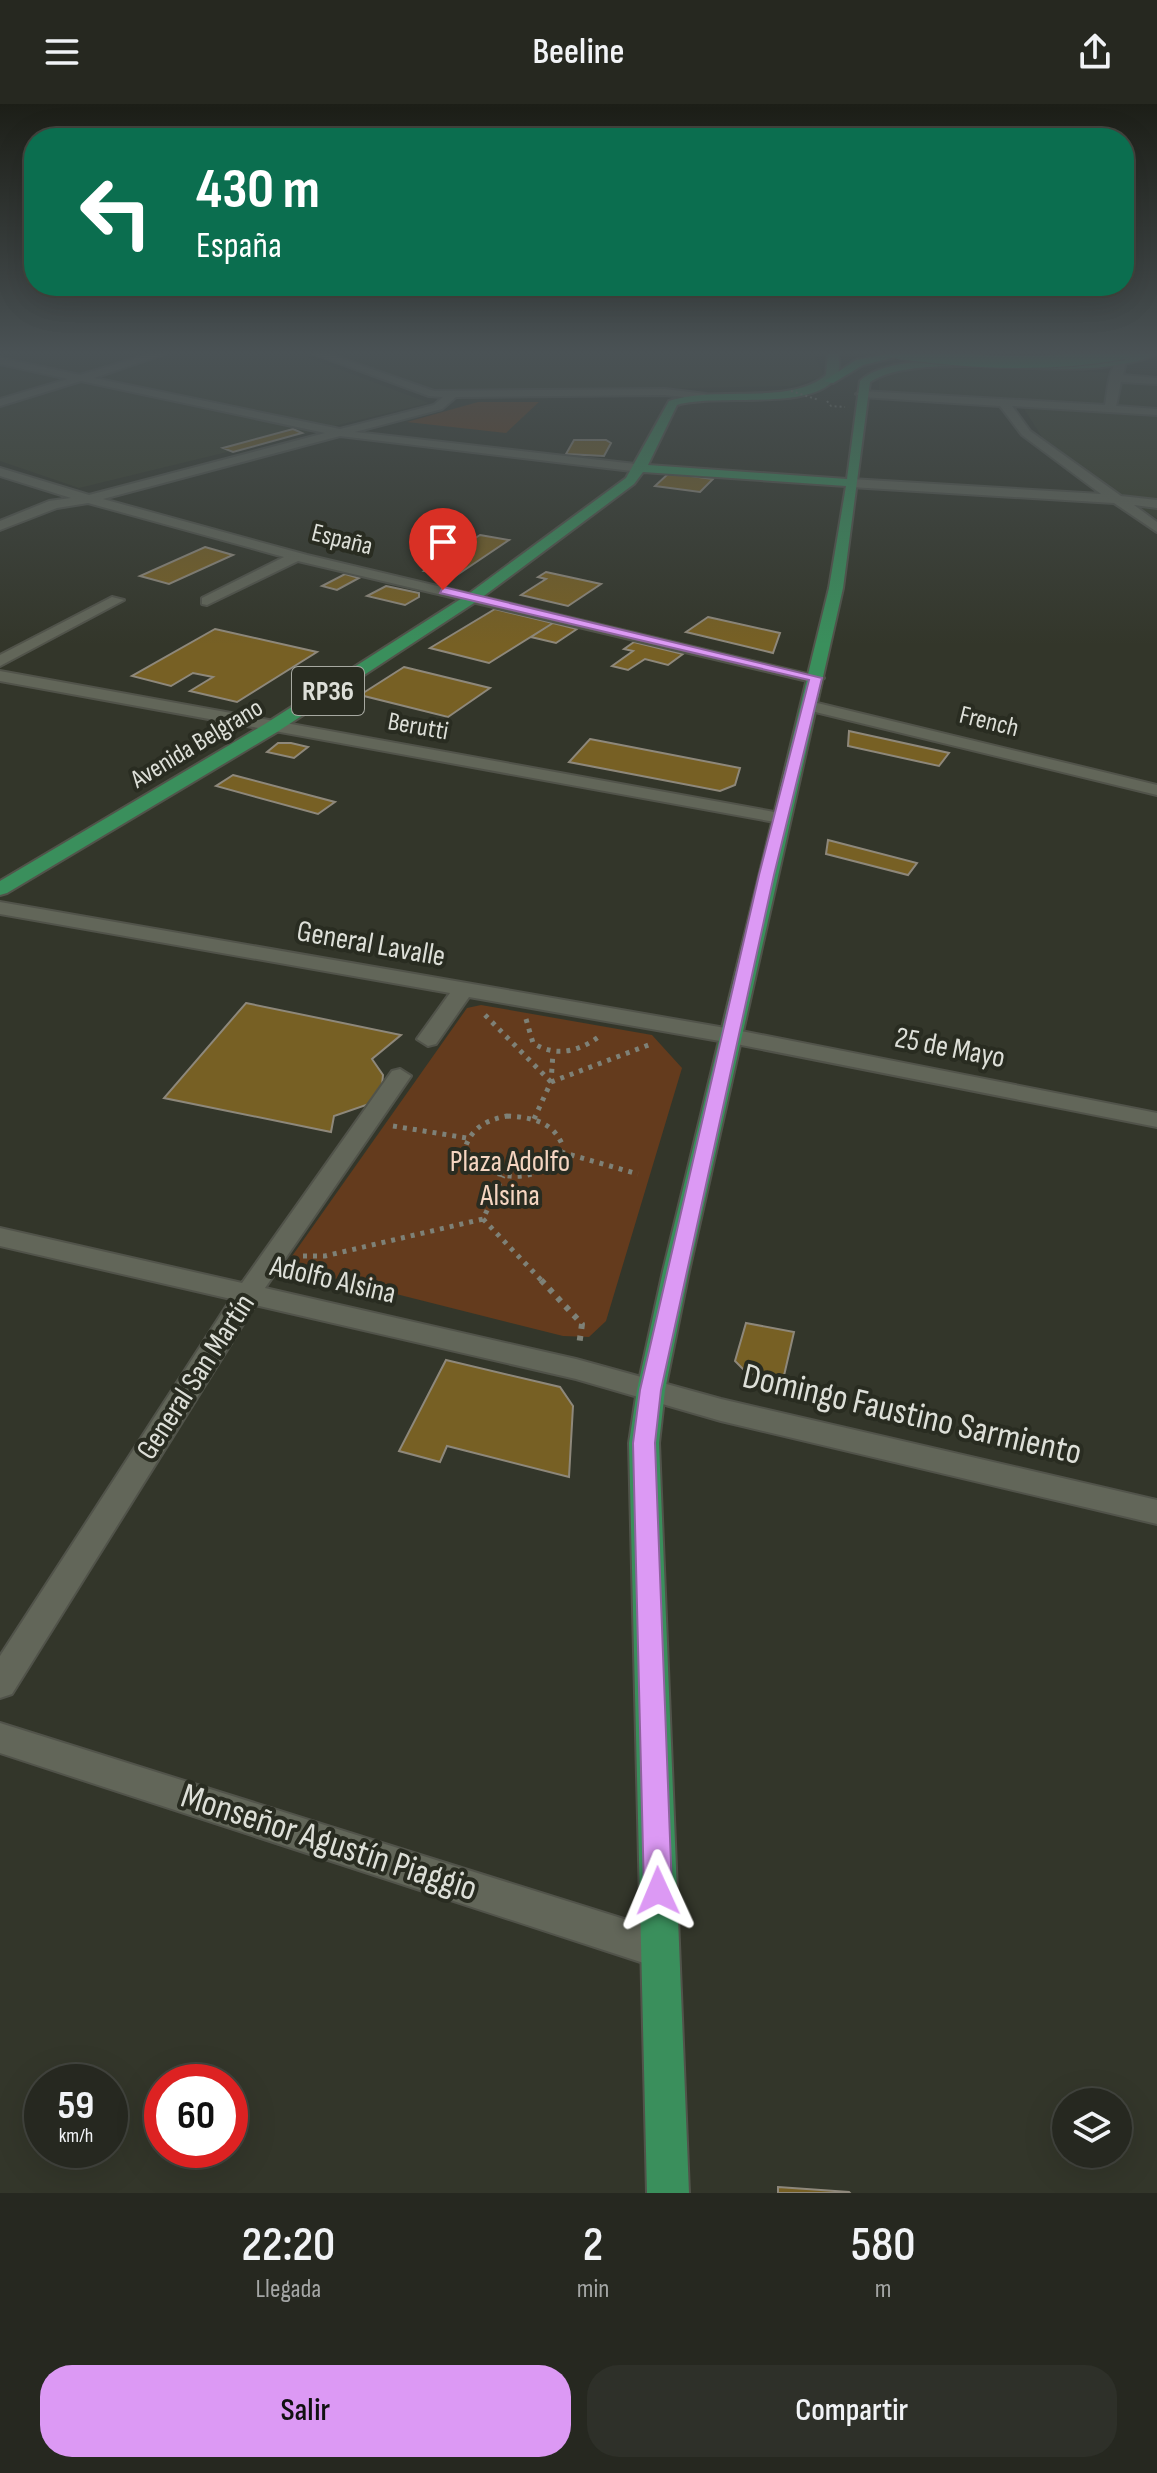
<!DOCTYPE html>
<html lang="es">
<head>
<meta charset="utf-8">
<style>
  body { margin:0; font-family:"Sofia Sans Condensed",sans-serif; background:#2e3029; color:#f1f3f6; height:100vh; display:flex; flex-direction:column; font-size:30px; white-space:nowrap }
  * { box-sizing:border-box; margin:0 }
  p { font-size:26px; color:#a4a6a5 }
  .icon { flex:none; width:44px; height:44px; fill:none; stroke:currentColor; stroke-width:2; stroke-linecap:round; stroke-linejoin:round }
  .map { position:relative; height:2089px; overflow:hidden }
  .side { display:flex; flex-direction:column; background:#262820; flex:1 }
  .side>* { flex:none }
  .banner { position:absolute; left:24px; top:24px; width:1110px; height:168px; border-radius:32px; box-shadow:0 8px 32px #0002,0 0 0 2px #42443e; background:#0b6e4f; color:#fff; overflow:hidden }
  .controls { position:absolute; left:1052px; top:1984px; display:grid; gap:16px }
  .controls a { display:grid; place-items:center; width:80px; height:80px; border-radius:50%; background:#262820; box-shadow:0 8px 32px #0002,0 0 0 2px #42443e; font-size:40px }
  .speed { position:absolute; left:24px; top:1960px; display:flex; gap:16px; font-size:40px; font-weight:700; text-align:center }
  .speed>* { display:grid; place-content:center; width:104px; height:104px; border-radius:50%; background:#262820; box-shadow:0 8px 32px #0002,0 0 0 2px #42443e; line-height:1 }
  .speed small { font-size:20px; font-weight:400 }
  .speed .limit { border:12px solid #d22; background:#fff; color:#111 }
  .pin { position:absolute; display:grid; place-items:center; width:68px; height:68px; color:#fff; margin:-82px -34px; border-radius:50% 50% 50% 0; rotate:-45deg; box-shadow:0 0 8px #0007 }
  .pin .icon { rotate:45deg }
  .me { position:absolute; width:88px; margin:-44px; rotate:359deg; stroke-linejoin:round; filter:drop-shadow(0 0 6px #0008) }
  .turn { display:flex; align-items:center; gap:28px; height:168px; padding:0 40px; font-size:36px }
  .turn .icon { width:104px; height:104px; stroke-width:2.5 }
  .turn b { display:block; font-size:56px; line-height:68px }
  .eta { display:flex; justify-content:space-evenly; align-items:center; height:136px; text-align:center }
  .eta b { font-size:48px; font-weight:600; line-height:56px }
  .button { display:flex; gap:16px; margin-top:auto; padding:16px 40px }
  .button a { flex:1; height:92px; border-radius:32px; background:#dc99f4; color:#111; font-size:32px; font-weight:600; line-height:92px; text-align:center }
  .button a+a { background:#2e3029; color:#f1f3f6 }
  header { display:flex; justify-content:space-between; align-items:center; height:104px; padding:0 40px; background:#262820; font-size:36px; font-weight:600 }
  .map>svg:first-child { display:block }
  .built { fill:#3a3f2d }
  .green { fill:#643b1d }
  .building { fill:#776024; stroke:#8e887b; stroke-width:2 }
  .lines { fill:none; stroke-linecap:round; stroke-linejoin:round }
  .minor-casing { stroke:#51534a; stroke-width:4 }
  .major-casing { stroke:#51534a; stroke-width:4 }
  .highway-casing { stroke:#51534a; stroke-width:4 }
  .path-far2 { stroke:#7e8177; stroke-width:2; stroke-dasharray:2 3; stroke-linecap:butt }
  .path-far1 { stroke:#7e8177; stroke-width:5; stroke-dasharray:4 6; stroke-linecap:butt }
  .path { stroke:#7e8177; stroke-width:6; stroke-dasharray:5 7; stroke-linecap:butt }
  .minor { fill:#626659; fill-rule:evenodd }
  .major { fill:#3a8f5c; fill-rule:evenodd }
  .highway { fill:#20aa5e; fill-rule:evenodd }
  .highway-bridge-casing { stroke:#51534a; stroke-width:14; stroke-linecap:butt }
  .path-bridge { stroke:#7e8177; stroke-width:2; stroke-dasharray:2 3; stroke-linecap:butt }
  .highway-bridge { stroke:#20aa5e; stroke-width:12 }
  .route { fill:#dc99f4; stroke:#8f639f; stroke-width:2 }
  .labels { text-anchor:middle; dominant-baseline:central; stroke-width:8; stroke-linejoin:round; paint-order:stroke }
  .far-street-label { font-size:26px; fill:#dddfd8; stroke:#292c21 }
  .shield { fill:#292c21; stroke:#a7a9a1; stroke-width:2 }
  .shield-label { font-size:28px; font-weight:bold; fill:#dddfd8 }
  .street-label { font-size:30px; fill:#dddfd8; stroke:#292c21 }
  .park-label { font-size:30px; fill:#f5d5c1; stroke:#292c21 }
  .near-street-label { font-size:36px; fill:#dddfd8; stroke:#292c21 }
</style>
</head>
<body>
<header><svg class="icon" aria-label="menu" viewBox="0 0 24 24"><path d="M4 6h16M4 12h16M4 18h16"/></svg>Beeline<svg class="icon" aria-label="share" viewBox="0 0 24 24"><path d="M12 15V3M7 8l5-5 5 5M5 13v7h14v-7"/></svg></header>
<div class="map">
<svg width="1157" height="2089" viewBox="0 0 1157 2089">
  <rect width="100%" height="100%" fill="#33362a"/>
  <path class="built" d="M0 249H296L429 299 79 384 0 357Z
    M325 249H812L825 272 791 282 440 289Z
    M878 262 1095 268 1157 274V415L1042 333 1019 297 879 287Z"/>
  <path class="green" d="M478 298H539L506 329 407 318Z
    M481 901 652 931 682 964 606 1217 589 1233 563 1232 285 1162 467 904Z"/>
  <path class="building" d="M293 325 302 329 233 348 223 344Z
    M574 336H606L611 339 604 352 566 350Z
    M669 369 713 375 700 388 655 382Z
    M480 431 509 436 454 473 424 467Z
    M205 443 233 451 169 480 140 472Z
    M546 468 601 480 568 502 521 491 546 475 538 473Z
    M345 470 359 474 337 486 322 482Z
    M386 482 419 489V493L405 501 367 492Z
    M495 505 553 519 489 559 430 544Z
    M708 513 780 529 773 549 686 528Z
    M553 519 577 525 556 539 531 533Z
    M215 525 317 548 237 598 190 587 213 573 193 569 171 582 132 572Z
    M634 538 683 550 668 561 645 555 628 566 612 562 633 547 624 545Z
    M404 563 490 584 448 613 360 591Z
    M849 627 949 649 939 662 848 642Z
    M590 635 740 664 735 681 720 687 569 658Z
    M278 639H291L308 643 294 654 267 648Z
    M233 671 335 698 318 710 216 682Z
    M828 736 917 759 908 771 826 750Z
    M246 899 401 931 372 955 383 971 382 981 372 999 334 1012 331 1028 164 994Z
    M746 1219 794 1228 783 1276 747 1269 735 1257Z
    M446 1256 560 1283 573 1302 569 1373 447 1342 440 1358 399 1347Z
    M778 2083 849 2088 850 2089H778Z"/>
  <g class="lines">
    <g class="minor-casing">
      <path id="minor" d="M153 249H167L94 274 340 325 434 301 443 293 429 292 312 249H326L434 287 665 285 706 290 702 295 665 291 456 293 442 305 355 328 644 361V367L640 368 340 332 103 395 307 451 824 574 816 579 298 457 207 501 202 500V494L284 453 88 399 57 404 0 426V417L49 397 71 394 0 372V364L89 391 325 329 81 277 0 302V295L68 275 0 260V254L80 271Z
        M1121 254 1126 257 1123 271 1157 274V280L1121 278 1116 302 1157 305V311L1012 302 1030 327 1121 392 1157 396V404L1134 401 1157 418V428L1114 399 851 383 845 379 851 375 1101 390 1022 331 1000 302 862 293 856 290 862 287 1105 301C1108 286 1108 262 1121 254Z
        M112 493 124 496 0 562V551Z
        M0 567 780 709 789 714 780 719 0 577Z
        M809 597 1157 681V691L803 605V599Z
        M0 798 731 925 1157 1009V1023L731 939 469 893 436 940 428 942 417 935 450 889 0 810Z
        M400 965 411 972 265 1184 576 1255 721 1295 1157 1396V1420L721 1317 576 1275 255 1201 12 1590 0 1594V1552L231 1195 0 1142V1124L242 1179 392 967Z
        M0 1619 659 1826 672 1832 678 1845 672 1858 659 1864 0 1649Z"/>
    </g>
    <g class="major-casing">
      <path id="major" d="M828 249H838C839 256 841 266 836 273 814 308 716 289 677 301L648 361 847 375 860 277C897 242 1020 263 1072 260 1100 259 1129 248 1157 249 1147 256 1129 259 1116 261 1051 274 919 246 870 278L843 484 689 1167 665 1286 659 1339 689 2089H647L629 1339 637 1286 663 1167 829 484 846 382 643 368 634 380 477 497 277 628 7 789 0 791V777L265 620 467 491 626 374 669 297C716 281 790 302 826 271Z"/>
    </g>
    <g class="highway-casing">
      <path id="highway" d="M893 249H912L863 261 833 279 824 277 856 256Z"/>
    </g>
    <path class="path-far2" d="M827 297 831 302 845 303"/>
    <path class="path-far1" d="M485 911 551 978
      M526 915 533 939C556 954 581 947 601 931
      M551 978 651 940
      M507 1012C530 1013 552 1017 562 1040 546 1084 488 1081 465 1044 472 1023 487 1016 507 1012Z
      M534 1015 551 978 553 949
      M393 1022 467 1034
      M561 1048 638 1070
      M483 1115 543 1178
      M303 1152H325L483 1115 503 1072"/>
    <path class="path" d="M541 1176 582 1220 579 1242"/>
    <use href="#minor" class="minor"/>
    <use href="#major" class="major"/>
    <use href="#highway" class="highway"/>
    <g class="highway-bridge-casing">
      <path id="highway-bridge" d="M899 249C975 259 1048 263 1124 249"/>
    </g>
    <path class="path-bridge" d="M791 287 819 296"/>
    <use href="#highway-bridge" class="highway-bridge"/>
  </g>
  <linearGradient id="sky" x2="0" y2="1"><stop stop-color="#1c1e17"/><stop offset="0.46" stop-color="#4a5255"/><stop offset="1" stop-color="#4a5255" stop-opacity="0"/></linearGradient>
  <rect width="1157" height="541" fill="url(#sky)"/>
  <path class="route" d="M443 483 822 574 774 771 661 1286 655 1339 672 1787 668 1796 658 1800 648 1796 644 1787 633 1339 640 1286 759 771 809 576 440 489Z"/>
  <g class="labels">
    <g class="far-street-label">
      <text transform="translate(342 436) rotate(14)">España</text>
      <text transform="translate(989 618) rotate(14)">French</text>
      <text transform="translate(418 623) rotate(10)">Berutti</text>
      <text transform="translate(197 640) rotate(-31)">Avenida Belgrano</text>
    </g>
    <rect class="shield" x="292" y="563" width="72" height="48" rx="6"/>
    <g class="shield-label">
      <text x="328" y="587">RP36</text>
    </g>
    <g class="street-label">
      <text transform="translate(371 840) rotate(10)">General Lavalle</text>
      <text transform="translate(950 944) rotate(11)">25 de Mayo</text>
      <text transform="translate(333 1176) rotate(13)">Adolfo Alsina</text>
      <text transform="translate(196 1273) rotate(-57)">General San Martín</text>
    </g>
    <g class="park-label">
      <text x="510" y="1058">Plaza Adolfo<tspan x="510" dy="34">Alsina</tspan></text>
    </g>
    <g class="near-street-label">
      <text transform="translate(912 1311) rotate(13)">Domingo Faustino Sarmiento</text>
      <text transform="translate(329 1739) rotate(18)">Monseñor Agustín Piaggio</text>
    </g>
  </g>
</svg>
<div class="controls">
<a><svg class="icon" aria-label="layers" viewBox="0 0 24 24"><path d="M12 4l9 5-9 5-9-5zM3 14l9 5 9-5"/></svg></a>
</div>
<div class="speed"><div>59<small>km/h</small></div><div class="limit">60</div></div>
<div class="pin" style="left:443px;top:486px;background:#d93025"><svg class="icon" aria-label="arrive" viewBox="0 0 24 24"><path d="M6 21V4h12l-3 4 3 4H6"/></svg></div>
<svg class="me" style="left:658px;top:1787px" viewBox="-20 -20 40 40"><path d="M0-17L14 15 0 8-14 15z" fill="#dc99f4" stroke="#fff" stroke-width="4"/></svg>
<div class="banner">
<div class="turn"><svg class="icon" aria-label="left" viewBox="0 0 24 24"><path d="M17 20v-9H6M10 6l-5 5 5 5"/></svg><div><b>430 m</b>España</div></div>
</div>
</div>
<section class="side">
<div class="eta">
<div><b>22:20</b><p>Llegada</p></div>
<div><b>2</b><p>min</p></div>
<div><b>580</b><p>m</p></div>
</div>
<div class="button"><a>Salir</a><a>Compartir</a></div>
</section>
</body>
</html>
